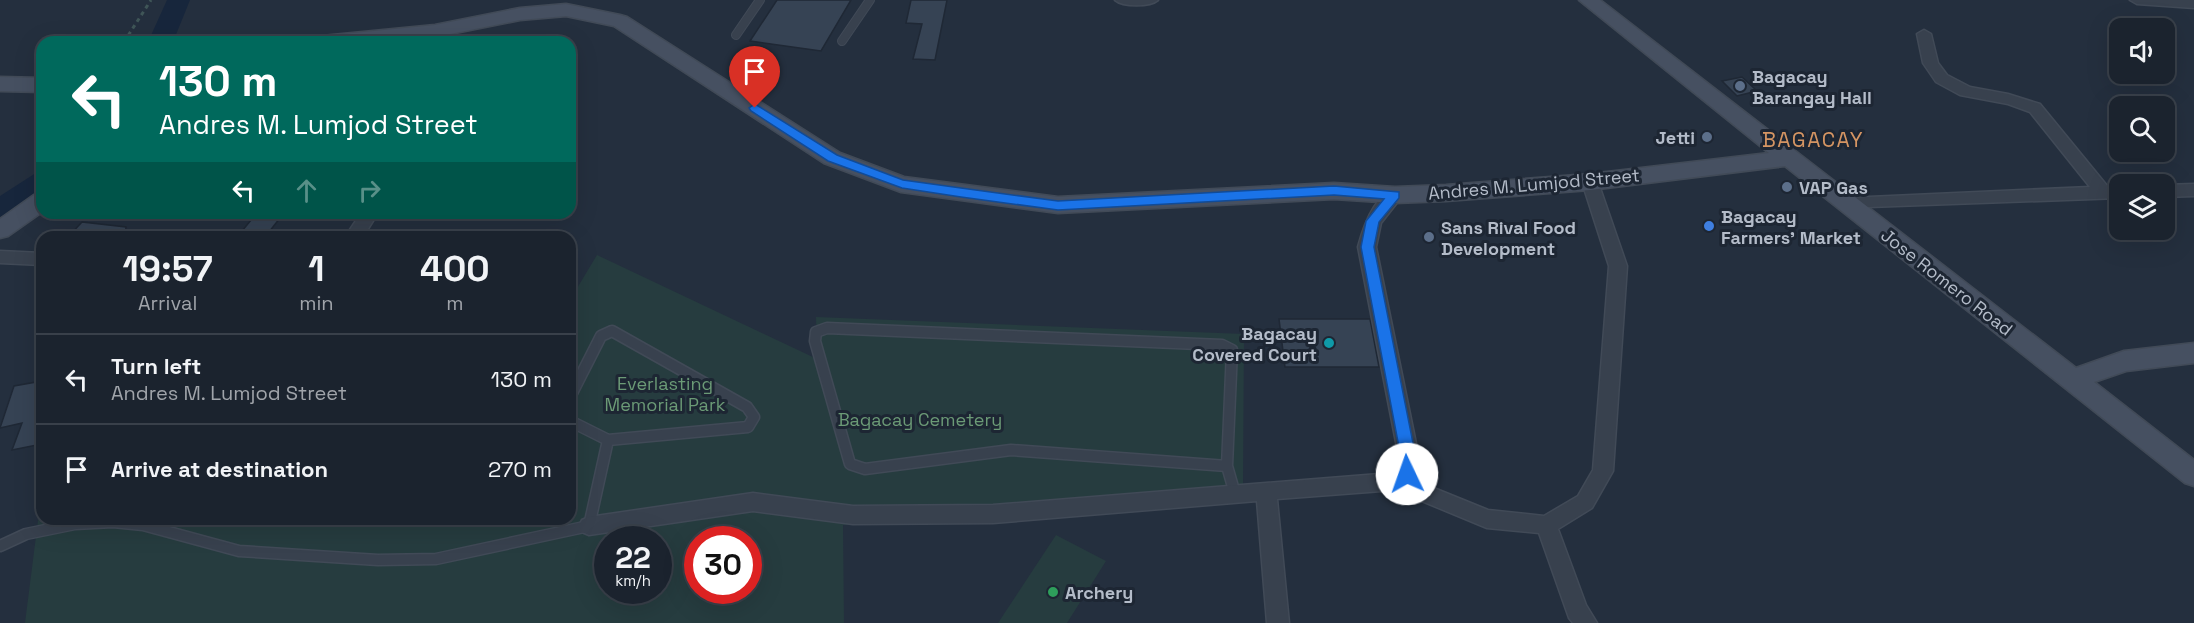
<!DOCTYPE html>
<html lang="en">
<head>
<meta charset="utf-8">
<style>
  body { margin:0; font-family:"Space Grotesk",sans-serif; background:#282f3a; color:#f1f3f6; height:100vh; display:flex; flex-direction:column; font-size:22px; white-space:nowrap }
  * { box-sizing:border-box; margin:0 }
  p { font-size:20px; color:#a0a4aa }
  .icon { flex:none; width:33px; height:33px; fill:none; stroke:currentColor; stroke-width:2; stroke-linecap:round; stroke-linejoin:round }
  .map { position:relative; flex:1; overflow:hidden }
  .panel { position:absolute; left:36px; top:231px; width:540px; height:294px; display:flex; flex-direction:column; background:#1b232e; border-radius:18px; box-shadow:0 6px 24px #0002,0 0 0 2px #39404a }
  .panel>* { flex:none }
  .top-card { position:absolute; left:36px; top:36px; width:540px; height:183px; border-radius:18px; box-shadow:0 6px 24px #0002,0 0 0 2px #39404a; background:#00695c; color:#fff; overflow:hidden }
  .fabs { position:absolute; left:2109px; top:18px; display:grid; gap:12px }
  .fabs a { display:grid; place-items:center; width:66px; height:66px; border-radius:12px; background:#1b232e; box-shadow:0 6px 24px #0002,0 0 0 2px #39404a; font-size:30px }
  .speed { position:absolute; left:594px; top:526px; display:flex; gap:12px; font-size:30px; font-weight:700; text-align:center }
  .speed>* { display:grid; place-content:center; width:78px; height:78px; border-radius:50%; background:#1b232e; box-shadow:0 6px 24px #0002,0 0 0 2px #39404a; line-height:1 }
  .speed small { font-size:15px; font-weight:400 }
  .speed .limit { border:9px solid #d22; background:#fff; color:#111 }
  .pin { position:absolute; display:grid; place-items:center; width:51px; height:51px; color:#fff; margin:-62px -26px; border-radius:50% 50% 50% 0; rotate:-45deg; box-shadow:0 0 6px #0007 }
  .pin .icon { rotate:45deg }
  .me { position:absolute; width:66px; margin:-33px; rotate:357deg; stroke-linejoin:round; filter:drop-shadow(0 0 4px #0008) }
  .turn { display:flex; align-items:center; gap:21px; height:126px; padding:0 24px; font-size:27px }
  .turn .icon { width:78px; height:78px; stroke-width:2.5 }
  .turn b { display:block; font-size:42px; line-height:51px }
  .lanes { display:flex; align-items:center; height:57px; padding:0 24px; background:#0003; justify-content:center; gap:30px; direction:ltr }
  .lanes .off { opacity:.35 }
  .eta { display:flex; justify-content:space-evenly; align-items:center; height:102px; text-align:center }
  .eta b { font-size:36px; font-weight:700; line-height:42px }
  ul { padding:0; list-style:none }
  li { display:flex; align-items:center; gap:18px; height:90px; padding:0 24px; border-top:2px solid #39404a }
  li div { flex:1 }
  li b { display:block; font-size:22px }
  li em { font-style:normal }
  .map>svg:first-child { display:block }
  .green { fill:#263c3f; fill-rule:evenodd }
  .water { fill:#17263c }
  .building { fill:#364354; stroke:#1f2835; stroke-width:1.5 }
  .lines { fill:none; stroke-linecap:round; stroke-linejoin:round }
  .lane-far1-casing { stroke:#414a57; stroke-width:10 }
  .lane-casing { stroke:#414a57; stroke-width:13 }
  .street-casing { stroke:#414a57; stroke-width:3 }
  .secondary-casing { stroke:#414a57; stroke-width:3 }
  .path { stroke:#3f5557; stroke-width:3; stroke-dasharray:4 4; stroke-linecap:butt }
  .lane-far1 { stroke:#38414e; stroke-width:8 }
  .lane { stroke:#38414e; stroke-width:10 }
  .street { fill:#38414e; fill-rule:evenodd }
  .secondary { fill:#465061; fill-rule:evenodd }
  .route { fill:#1a73e8; stroke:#114b97; stroke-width:1.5 }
  .service-dot { fill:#5c6f8a; stroke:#1d2633; stroke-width:2 }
  .shop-dot { fill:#3f7fe0; stroke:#1d2633; stroke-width:2 }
  .culture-dot { fill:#0f9aa8; stroke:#1d2633; stroke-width:2 }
  .leisure-dot { fill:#2e9e5b; stroke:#1d2633; stroke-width:2 }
  .labels { text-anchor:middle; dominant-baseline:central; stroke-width:6; stroke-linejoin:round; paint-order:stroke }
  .poi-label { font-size:18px; font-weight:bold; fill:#b4bcc9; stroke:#1d2633; text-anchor:start }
  .street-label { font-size:18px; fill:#b4bcc9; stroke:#1d2633 }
  .park-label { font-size:18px; fill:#6b9a76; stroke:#1d2633 }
  .quarter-label { font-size:21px; letter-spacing:1.5px; fill:#d59563; stroke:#1d2633 }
</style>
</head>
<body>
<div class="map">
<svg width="2194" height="623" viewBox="0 0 2194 623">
  <rect width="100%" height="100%" fill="#242f3e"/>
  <path class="green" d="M597 255 817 359 816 317 1244 334 1243 486 843 525 844 623H25L42 489V519H570V300ZM608 540H658V591H608ZM698 540H748V591H698Z
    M1056 535 1106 561 1067 623H998Z"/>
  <path class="water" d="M167 0H190L173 42H148Z
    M42 169V196L0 217V196Z"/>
  <path class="building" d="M777 0H851L821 51 750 41Z
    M911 0H947L935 60 913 59 922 24 906 23Z
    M1742 77 1757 91 1737 96 1722 81Z
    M257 213H284L265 237H237Z
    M82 222 126 227 125 237H68Z
    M1279 319H1370L1379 367H1285Z
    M42 381V444L12 450 22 423 0 428 14 386Z"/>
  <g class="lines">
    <g class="lane-far1-casing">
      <path id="lane-far1" d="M736 35 760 0
        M842 41 870 0"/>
    </g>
    <g class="lane-casing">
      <path id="lane" d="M827 328 1222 345 1232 350 1227 466 1011 450 865 469 850 464 815 341 816 332Z
        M570 397 601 336 612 331 747 407 754 417 748 427 608 440 570 421
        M1227 466 1235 494
        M0 546 26 534 75 524 113 522 143 525 239 551 378 560 436 559 589 526 608 440"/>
    </g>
    <g class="street-casing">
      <path id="street" d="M1115 0H1158C1150 7 1123 7 1115 0Z
        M2130 0H2194V8L2137 4Z
        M1924 30 1931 34 1938 63 1947 75 1970 87 2008 94 2040 104 2108 187 2120 186V198L1841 208 1839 204 1841 200 1847 198 2090 187 2030 112 2008 104 1960 95 1936 82 1923 63 1917 34Z
        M1590 176 1598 182 1627 266 1613 471 1592 508 1558 529 1586 605 1597 623H1573L1569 618 1539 533 1487 528 1395 490 1277 499 1289 623H1267L1257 501 993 523 853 524 753 511 589 535 582 532 579 526 582 520 589 517 753 493 853 506 993 505 1392 473 1398 469 1400 463 1358 247C1363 228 1373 196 1395 189L1403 195 1381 223 1376 247 1420 463 1414 480 1488 510 1544 516 1578 496 1593 470 1609 266 1582 182Z
        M2194 184V196L2164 197V185Z
        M361 213H378L363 237H345Z
        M0 251 42 253V265L0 263Z"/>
    </g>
    <g class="secondary-casing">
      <path id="secondary" d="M1579 0H1600L2076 368 2124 351 2194 343V363L2126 371 2094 382 2194 460V486L2185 483 1785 166 1590 190 1446 201 1395 203 1334 199 1058 213 901 192 824 163 614 26 566 16 520 20 435 37 384 42H312L315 38 322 36 435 25 520 8 566 4 620 15 627 17 840 153 904 177 1058 197 1334 183 1395 187 1446 185 1590 174 1769 153Z
        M0 77 42 78V92L0 91Z
        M42 193V212L8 236 0 238V219L34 195Z"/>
    </g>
    <path class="path" d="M124 42 151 0"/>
    <use href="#lane-far1" class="lane-far1"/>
    <use href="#lane" class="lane"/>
    <use href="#street" class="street"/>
    <use href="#secondary" class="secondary"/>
  </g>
  <path class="route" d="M755 104 837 155 903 180 961 188 1058 201 1334 186 1399 192V198L1379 222 1374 247 1417 463 1413 478 1407 480 1400 474 1402 463 1361 247 1366 221 1384 199 1334 195 1058 210 961 197 902 188 828 161 751 111 749 108Z"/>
  <g class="service-dot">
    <circle cx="1740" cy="86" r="6"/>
    <circle cx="1707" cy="137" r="6"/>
    <circle cx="1787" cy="187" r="6"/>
    <circle cx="1429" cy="237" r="6"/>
  </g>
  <circle class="shop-dot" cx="1709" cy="226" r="6"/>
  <circle class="culture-dot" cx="1329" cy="343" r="6"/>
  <circle class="leisure-dot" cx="1053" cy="592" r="6"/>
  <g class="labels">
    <g class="poi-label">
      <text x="1752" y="76">Bagacay<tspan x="1752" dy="21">Barangay Hall</tspan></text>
      <text x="1695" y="137" text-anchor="end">Jetti</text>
      <text x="1799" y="187">VAP Gas</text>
      <text x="1721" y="216">Bagacay<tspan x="1721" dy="21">Farmers' Market</tspan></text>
      <text x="1441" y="227">Sans Rival Food<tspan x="1441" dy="21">Development</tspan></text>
      <text x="1317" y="333" text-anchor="end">Bagacay<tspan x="1317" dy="21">Covered Court</tspan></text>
      <text x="1065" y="592">Archery</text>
    </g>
    <g class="street-label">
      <text transform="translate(1534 184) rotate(-5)">Andres M. Lumjod Street</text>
      <text transform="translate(1947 282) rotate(38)">Jose Romero Road</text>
    </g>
    <g class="park-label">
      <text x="665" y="383">Everlasting<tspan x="665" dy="21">Memorial Park</tspan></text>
      <text x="920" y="419">Bagacay Cemetery</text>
    </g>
    <g class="quarter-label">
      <text x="1813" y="139">BAGACAY</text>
    </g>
  </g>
</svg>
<div class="fabs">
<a><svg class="icon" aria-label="sound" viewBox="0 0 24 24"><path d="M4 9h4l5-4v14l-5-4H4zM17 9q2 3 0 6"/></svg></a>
<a><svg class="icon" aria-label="search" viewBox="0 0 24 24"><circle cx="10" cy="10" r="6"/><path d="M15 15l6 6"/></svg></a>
<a><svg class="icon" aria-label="layers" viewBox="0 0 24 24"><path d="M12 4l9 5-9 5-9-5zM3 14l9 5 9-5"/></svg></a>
</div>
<div class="speed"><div>22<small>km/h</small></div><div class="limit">30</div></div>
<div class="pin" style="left:755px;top:108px;background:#d93025"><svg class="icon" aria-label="arrive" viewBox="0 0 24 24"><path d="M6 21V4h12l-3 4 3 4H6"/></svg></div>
<svg class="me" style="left:1407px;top:474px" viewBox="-20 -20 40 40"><circle r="19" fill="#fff"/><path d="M0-13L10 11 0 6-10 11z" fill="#1a73e8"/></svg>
<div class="top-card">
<div class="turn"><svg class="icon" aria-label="left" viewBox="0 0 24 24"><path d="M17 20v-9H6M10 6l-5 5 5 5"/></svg><div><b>130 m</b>Andres M. Lumjod Street</div></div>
<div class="lanes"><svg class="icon" aria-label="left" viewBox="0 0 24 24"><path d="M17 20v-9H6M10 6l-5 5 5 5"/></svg><svg class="icon off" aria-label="ahead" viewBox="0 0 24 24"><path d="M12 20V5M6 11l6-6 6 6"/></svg><svg class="icon off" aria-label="right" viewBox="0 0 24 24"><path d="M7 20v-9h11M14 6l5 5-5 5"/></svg></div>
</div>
<section class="panel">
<div class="eta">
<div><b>19:57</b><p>Arrival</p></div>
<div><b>1</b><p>min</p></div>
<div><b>400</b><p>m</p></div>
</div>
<ul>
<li><svg class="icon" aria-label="left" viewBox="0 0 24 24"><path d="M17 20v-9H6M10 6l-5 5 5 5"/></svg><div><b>Turn left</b><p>Andres M. Lumjod Street</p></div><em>130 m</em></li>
<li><svg class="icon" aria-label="arrive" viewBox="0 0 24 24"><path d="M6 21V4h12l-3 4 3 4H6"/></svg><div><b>Arrive at destination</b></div><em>270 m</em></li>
</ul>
</section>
</div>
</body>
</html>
